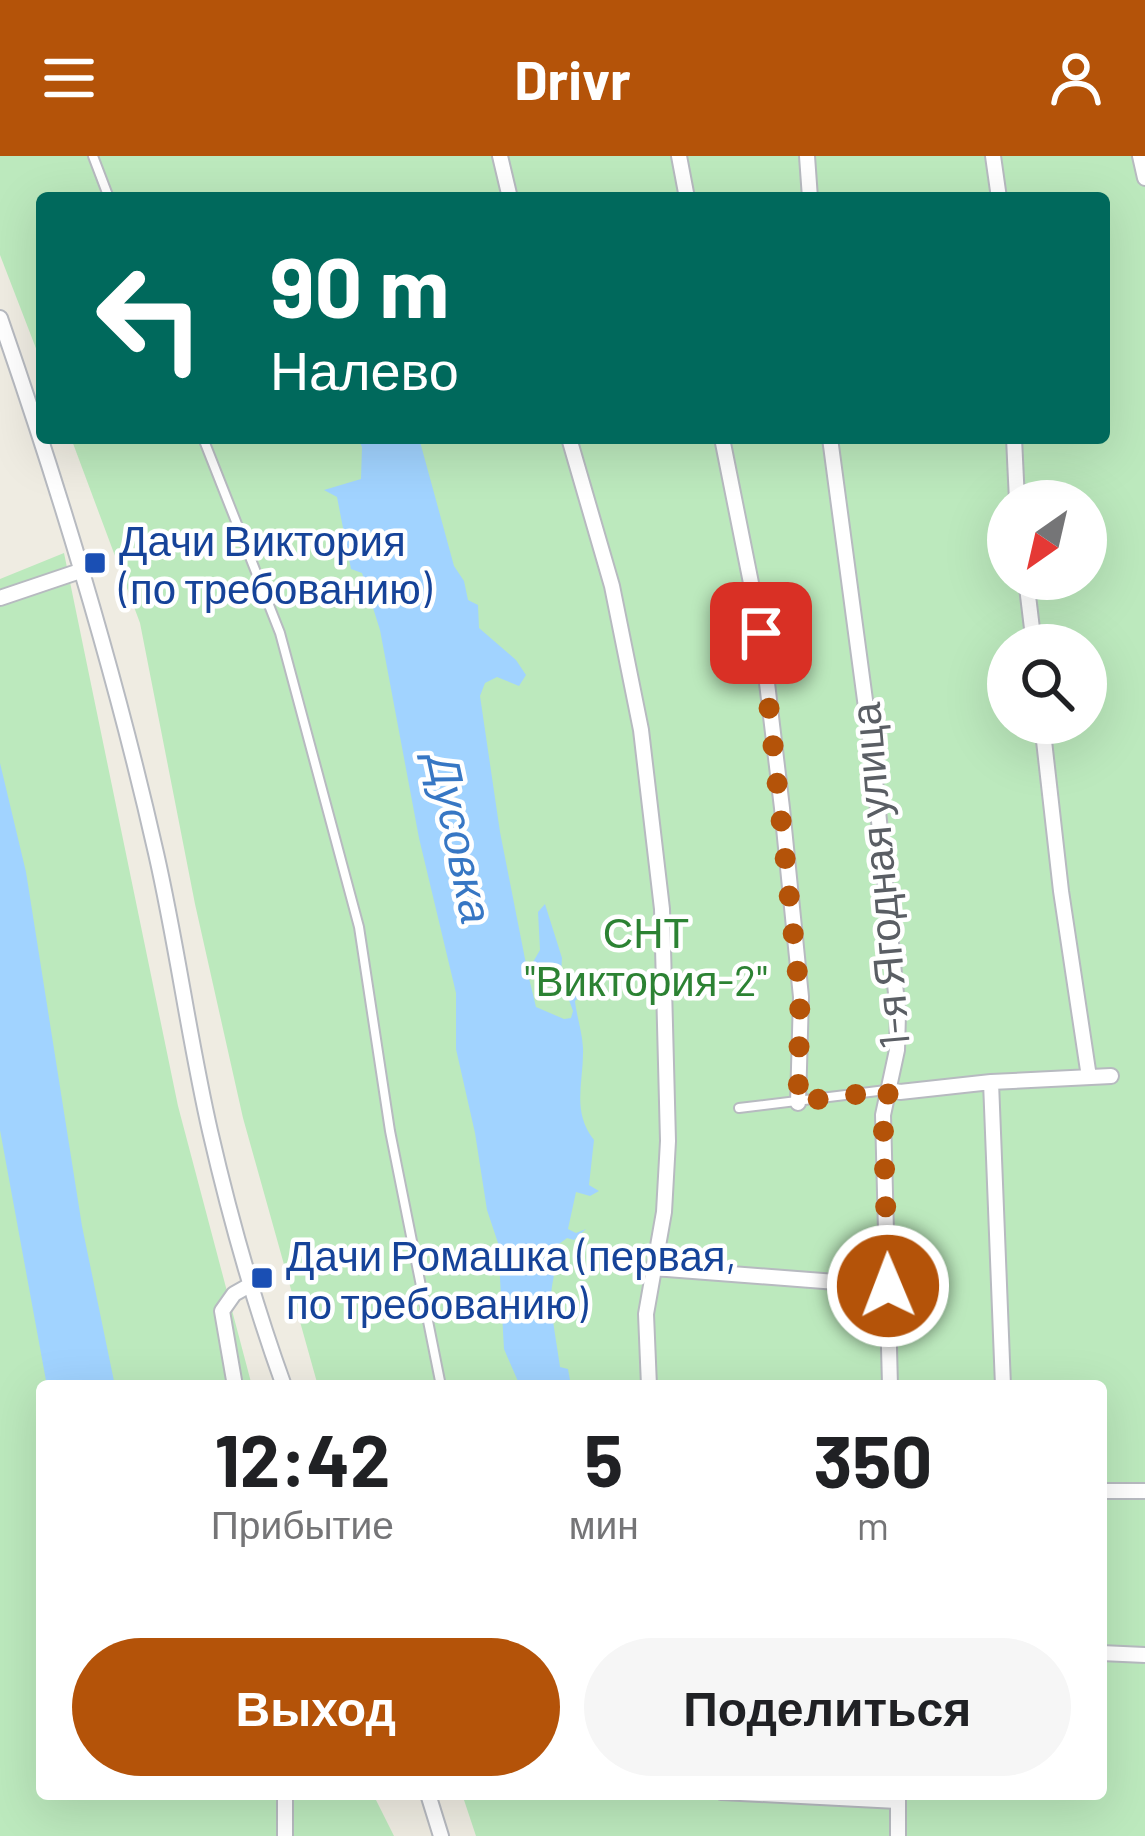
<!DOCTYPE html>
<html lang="ru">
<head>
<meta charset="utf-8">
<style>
  body { margin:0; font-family:Barlow,sans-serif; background:#f6f6f6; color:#202124; height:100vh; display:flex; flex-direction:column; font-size:45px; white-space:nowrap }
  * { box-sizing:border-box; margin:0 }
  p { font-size:39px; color:#757577 }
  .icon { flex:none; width:66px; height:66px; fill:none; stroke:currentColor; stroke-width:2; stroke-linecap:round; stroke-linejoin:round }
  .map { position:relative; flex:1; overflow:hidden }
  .sheet { position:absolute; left:36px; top:1224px; width:1071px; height:420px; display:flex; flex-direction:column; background:#fff; border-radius:12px; box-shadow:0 12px 48px #0002 }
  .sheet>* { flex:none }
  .guide { position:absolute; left:36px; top:36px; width:1074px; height:252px; border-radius:12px; box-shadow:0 12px 48px #0002; background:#00695c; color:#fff; overflow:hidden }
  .needle { width:78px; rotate:214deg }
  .buttons { position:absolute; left:987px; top:324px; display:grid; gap:24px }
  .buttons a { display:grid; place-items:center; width:120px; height:120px; border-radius:50%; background:#fff; box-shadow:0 12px 48px #0002; font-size:60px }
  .pin { position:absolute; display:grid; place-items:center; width:102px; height:102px; color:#fff; margin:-51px; border-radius:24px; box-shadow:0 6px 18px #0006 }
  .me { position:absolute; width:132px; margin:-66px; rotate:359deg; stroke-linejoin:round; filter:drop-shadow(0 0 9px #0008) }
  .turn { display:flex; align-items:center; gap:42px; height:252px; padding:0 36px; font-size:54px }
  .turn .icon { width:156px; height:156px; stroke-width:2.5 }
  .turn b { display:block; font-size:84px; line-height:102px }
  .eta { display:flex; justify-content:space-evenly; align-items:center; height:204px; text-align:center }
  .eta b { font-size:72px; font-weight:700; line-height:84px }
  .cta { display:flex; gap:24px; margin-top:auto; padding:24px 36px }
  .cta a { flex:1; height:138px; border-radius:72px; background:#b45309; color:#fff; font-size:48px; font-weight:700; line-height:138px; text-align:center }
  .cta a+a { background:#f6f6f6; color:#202124 }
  header { display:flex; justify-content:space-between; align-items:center; height:156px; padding:0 36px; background:#b45309; color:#fff; font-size:54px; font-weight:700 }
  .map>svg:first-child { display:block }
  .green { fill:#bce9bd; fill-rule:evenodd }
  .water { fill:#a1d3ff }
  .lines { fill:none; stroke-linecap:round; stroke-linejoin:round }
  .service-casing { stroke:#b7bac0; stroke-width:12 }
  .minor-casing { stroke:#b7bac0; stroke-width:18 }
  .service { stroke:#fff; stroke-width:8 }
  .minor { stroke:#fff; stroke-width:14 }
  .route { stroke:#b45309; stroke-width:21; stroke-dasharray:0 37.8 }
  .transit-dot { fill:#1a4fb4; stroke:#fff; stroke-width:4.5 }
  .labels { text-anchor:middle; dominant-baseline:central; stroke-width:9; stroke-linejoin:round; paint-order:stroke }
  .transit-label { font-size:42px; fill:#164399; stroke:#fff; text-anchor:start }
  .street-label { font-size:42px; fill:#5a5e64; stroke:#fff }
  .park-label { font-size:42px; fill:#2c8233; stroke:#fff }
  .water-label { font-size:45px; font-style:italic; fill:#3777c4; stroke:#fff }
</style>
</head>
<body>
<header><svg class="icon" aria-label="menu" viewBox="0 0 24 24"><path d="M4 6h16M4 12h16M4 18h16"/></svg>Drivr<svg class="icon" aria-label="person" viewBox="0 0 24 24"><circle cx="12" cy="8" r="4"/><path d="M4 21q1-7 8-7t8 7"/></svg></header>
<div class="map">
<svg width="1145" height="1680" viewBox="0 0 1145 1680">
  <rect width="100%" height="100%" fill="#efece2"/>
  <path class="green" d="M0 0H1145V1680H476L462 1638H1101V1230H318L243 962 195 748 140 467 71 282H1104V42H42V208L0 99ZM1008 345H1086V423H1008ZM1008 489H1086V567H1008Z
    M64 397 178 950 252 1230H42V1638H373L394 1680H0V423Z"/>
  <path class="water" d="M358 282H419L454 410 464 425 468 444 478 449 479 472 516 504 526 519 519 530 497 521 485 527 480 540 500 676 526 808 533 806 540 794 538 756 545 748 562 802 561 817 551 821 534 811 527 814 536 851 564 863 571 862 573 855 569 844 563 841 562 832 575 826 581 839 575 845C577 862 582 875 583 892 584 926 571 955 594 984L589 1029 599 1035 590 1040 576 1036 568 1073 576 1077 586 1073 574 1084 567 1082 559 1088 560 1097 555 1103C556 1117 551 1128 551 1142 552 1165 557 1188 560 1211L568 1213 571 1230H520L504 1193 498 1087 487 1054 475 977 456 893V837L419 682 380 474 362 417 351 413 337 341 324 334 361 323 362 291Z
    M0 607 26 716 82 1070 115 1230H47L0 974Z"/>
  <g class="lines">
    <g class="service-casing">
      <path id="service" d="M93 0 109 42
        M203 282 280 477 359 771 390 975 441 1230
        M739 952 886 934
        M721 1639 897 1648"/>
    </g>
    <g class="minor-casing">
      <path id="minor" d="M500 0 510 42
        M679 0 687 42
        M807 0 810 42
        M993 0 999 42
        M1140 0 1145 22
        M0 162C61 338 115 516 156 697 177 789 189 883 210 975 230 1062 254 1147 284 1230
        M569 282 612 430 641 574 662 753 668 985 664 1056 646 1158 649 1230
        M722 282 761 477 782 652 801 841 798 947
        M830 282 873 604 898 858 897 894 883 959 890 1230
        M1014 282 1017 345
        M1026 423 1034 489
        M0 442 83 414
        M1042 567 1061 735 1089 921
        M991 926 1003 1230
        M889 934 900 936 991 926 1111 920
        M654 1112 888 1130
        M235 1230 222 1155 234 1138 250 1129
        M1101 1335H1145
        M1101 1497 1145 1499
        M428 1638 441 1680
        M285 1680V1638
        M898 1680V1638"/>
    </g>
    <use href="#service" class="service"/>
    <use href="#minor" class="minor"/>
  </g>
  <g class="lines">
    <path class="route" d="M761 477 800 841 798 946 889 934 883 959 888 1130"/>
  </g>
  <g class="transit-dot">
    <rect x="83" y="395" width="24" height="24" rx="6"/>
    <rect x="250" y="1110" width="24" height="24" rx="6"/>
  </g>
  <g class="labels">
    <g class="transit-label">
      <text x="119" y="383">Дачи Виктория<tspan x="119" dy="48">(по требованию)</tspan></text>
      <text x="286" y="1098">Дачи Ромашка (первая,<tspan x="286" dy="48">по требованию)</tspan></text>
    </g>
    <g class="street-label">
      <text transform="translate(878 720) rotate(-95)">1-я Ягодная улица</text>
    </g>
    <g class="park-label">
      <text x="646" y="775">СНТ<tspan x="646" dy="48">"Виктория-2"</tspan></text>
    </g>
    <g class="water-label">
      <text transform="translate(462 682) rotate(78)">Дусовка</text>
    </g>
  </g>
</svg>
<div class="buttons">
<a><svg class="needle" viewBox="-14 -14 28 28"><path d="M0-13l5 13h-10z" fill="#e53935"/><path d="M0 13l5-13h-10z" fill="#757577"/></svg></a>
<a><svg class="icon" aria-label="search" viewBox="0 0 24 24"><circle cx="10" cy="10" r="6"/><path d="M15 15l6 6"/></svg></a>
</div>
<div class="pin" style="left:761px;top:477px;background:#d93025"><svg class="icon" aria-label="arrive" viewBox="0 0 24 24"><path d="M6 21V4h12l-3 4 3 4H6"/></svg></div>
<svg class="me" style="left:888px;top:1130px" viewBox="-20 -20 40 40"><circle r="17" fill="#b45309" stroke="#fff" stroke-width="3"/><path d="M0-11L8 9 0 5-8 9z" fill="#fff"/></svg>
<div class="guide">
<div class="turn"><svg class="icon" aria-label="left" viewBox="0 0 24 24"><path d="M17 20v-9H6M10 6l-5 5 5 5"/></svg><div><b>90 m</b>Налево</div></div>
</div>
<section class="sheet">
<div class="eta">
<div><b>12:42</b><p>Прибытие</p></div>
<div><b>5</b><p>мин</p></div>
<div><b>350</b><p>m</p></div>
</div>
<div class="cta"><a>Выход</a><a>Поделиться</a></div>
</section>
</div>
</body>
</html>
